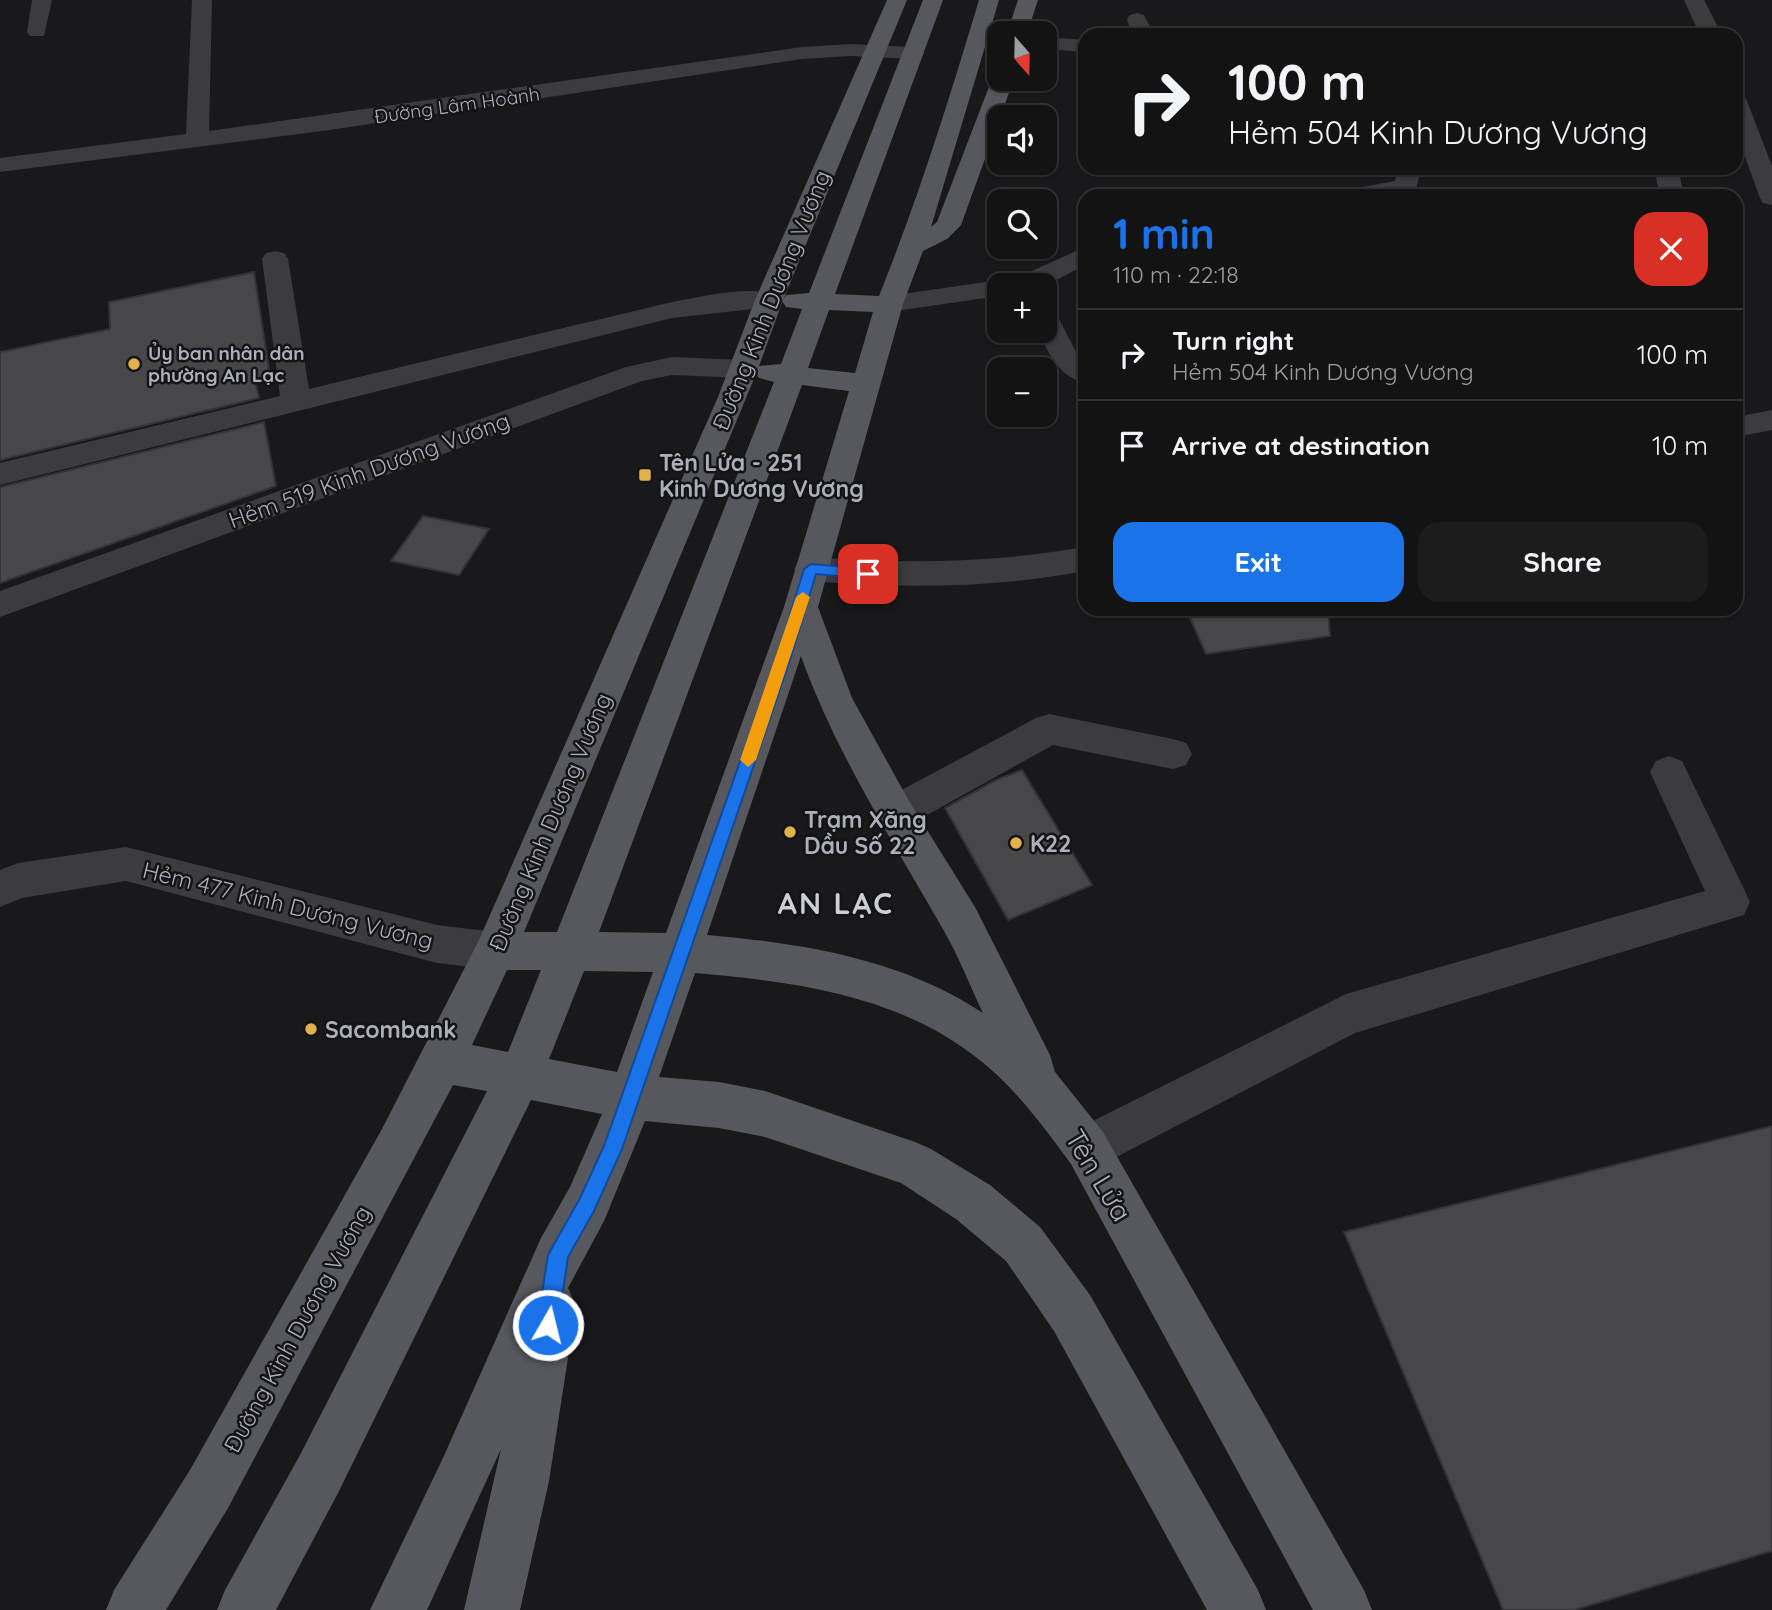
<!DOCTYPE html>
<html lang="en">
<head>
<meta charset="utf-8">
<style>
  body { margin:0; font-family:Quicksand,sans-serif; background:#1c1c1d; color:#f1f3f6; height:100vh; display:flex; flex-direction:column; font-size:26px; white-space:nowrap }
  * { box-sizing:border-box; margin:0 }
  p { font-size:23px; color:#9d9ea0 }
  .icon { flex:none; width:38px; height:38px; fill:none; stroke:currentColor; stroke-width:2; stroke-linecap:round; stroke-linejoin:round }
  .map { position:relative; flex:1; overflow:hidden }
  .sheet { position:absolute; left:1078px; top:189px; width:665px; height:427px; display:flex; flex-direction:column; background:#131314; border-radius:21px; box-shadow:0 2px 5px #0004,0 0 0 2px #323234 }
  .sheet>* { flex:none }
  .hud { position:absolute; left:1078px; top:28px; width:665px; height:147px; border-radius:21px; box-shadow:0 2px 5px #0004,0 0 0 2px #323234; background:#131314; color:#f1f3f6; overflow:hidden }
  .needle { width:46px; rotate:160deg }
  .buttons { position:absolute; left:987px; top:21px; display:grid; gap:14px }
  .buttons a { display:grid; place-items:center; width:70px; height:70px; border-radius:14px; background:#131314; box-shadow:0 2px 5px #0004,0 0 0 2px #323234; font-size:35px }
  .pin { position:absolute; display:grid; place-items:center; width:60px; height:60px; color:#fff; margin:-30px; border-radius:14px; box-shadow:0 4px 10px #0006 }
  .me { position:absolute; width:77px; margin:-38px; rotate:8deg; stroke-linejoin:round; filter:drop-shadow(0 0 5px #0008) }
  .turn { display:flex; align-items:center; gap:24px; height:147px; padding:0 35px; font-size:32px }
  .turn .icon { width:91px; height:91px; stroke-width:2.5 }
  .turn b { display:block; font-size:49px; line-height:60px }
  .round { display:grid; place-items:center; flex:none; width:74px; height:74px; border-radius:21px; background:#1c1c1d }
  .summary { display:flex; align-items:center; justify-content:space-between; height:119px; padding:0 35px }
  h1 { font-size:42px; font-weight:700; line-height:52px; color:#1a73e8 }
  .action { display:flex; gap:14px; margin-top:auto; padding:14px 35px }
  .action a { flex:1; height:80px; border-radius:21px; background:#1a73e8; color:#fff; font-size:28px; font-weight:700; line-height:80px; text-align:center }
  .action a+a { background:#1c1c1d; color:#f1f3f6 }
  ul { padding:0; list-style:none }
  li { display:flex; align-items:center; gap:21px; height:91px; padding:0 35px; border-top:2px solid #323234 }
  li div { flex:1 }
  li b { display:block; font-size:26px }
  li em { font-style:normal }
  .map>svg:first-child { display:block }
  .building { fill:#46464b; stroke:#333337; stroke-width:2 }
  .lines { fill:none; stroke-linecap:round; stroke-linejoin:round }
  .minor { fill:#3b3b40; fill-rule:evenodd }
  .major { fill:#57585e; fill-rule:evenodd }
  .route { fill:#1a73e8; stroke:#114b97; stroke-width:2 }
  .slow { fill:#f59e0b }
  .poi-dot { fill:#e1b14b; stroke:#141416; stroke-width:2.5 }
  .labels { text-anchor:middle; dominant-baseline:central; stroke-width:5; stroke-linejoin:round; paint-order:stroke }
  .far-street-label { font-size:19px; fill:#adb0b9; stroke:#141416 }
  .far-poi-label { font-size:19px; font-weight:bold; fill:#adb0b9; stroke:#141416; text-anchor:start }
  .street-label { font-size:23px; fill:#adb0b9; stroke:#141416 }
  .poi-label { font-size:23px; font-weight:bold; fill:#adb0b9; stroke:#141416; text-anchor:start }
  .near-street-label { font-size:28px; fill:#adb0b9; stroke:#141416 }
  .district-label { font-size:30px; font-weight:bold; letter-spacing:2px; fill:#cdcfd6; stroke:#141416 }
</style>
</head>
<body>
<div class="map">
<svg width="1772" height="1610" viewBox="0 0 1772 1610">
  <rect width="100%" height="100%" fill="#19191b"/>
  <path class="building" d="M254 272 270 376 255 380 259 398 0 460V352L110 329 109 302Z
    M264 422 276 486 0 583V487Z
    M423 516 489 529 459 575 391 561Z
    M1186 609H1328L1330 636 1206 654Z
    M1022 770 1092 885 1008 920 945 808 996 780Z
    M1772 1126V1551L1574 1610H1503L1344 1232Z"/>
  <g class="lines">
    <path class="minor" d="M32 0H52L44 36H30L27 32Z
      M192 0H212L209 131 802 47 851 44 913 47 921 48 924 53 921 58 913 59 851 56 802 59 330 130 0 172V158L186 134Z
      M1684 0H1704L1722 35H1700Z
      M1137 13 1144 15 1154 35H1132L1127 19 1130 15Z
      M1045 37 1085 40V52L1045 49Z
      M1736 94 1744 96 1747 101 1772 166V205L1763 203 1760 198 1736 132Z
      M1398 168H1422L1415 192 1396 196H1337L1340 191 1395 181Z
      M1655 168H1679L1683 196H1659Z
      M1085 247V265L1045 286 999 285V296L889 312 879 310 875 304 879 298 889 296 999 280 1008 282Z
      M275 251 284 253 288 259 309 389 672 302C705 296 746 286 779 294L783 300 779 306 672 318 0 485V463L280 396 262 259 266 253Z
      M1045 309 1055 311 1077 354 1085 360V383C1058 376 1049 354 1038 331H1045Z
      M672 357 744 360 754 363 758 369 754 375 744 378 672 375 642 381 0 617V591L626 367Z
      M1772 410V430L1736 437V417Z
      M1085 547V571C993 588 904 589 811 581L799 578 794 569 799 560 811 557C904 564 993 563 1085 547Z
      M1049 714 1173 739 1186 743 1192 754 1186 765 1173 769 1053 745 909 825 895 829 881 825 876 813 881 801 1036 718Z
      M1669 756 1682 761 1744 889 1750 902 1744 915 1355 1033 1103 1164 1087 1171 1071 1164 1064 1148 1071 1132 1346 994 1705 891 1650 772 1656 761Z
      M126 847 437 925 495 932 510 937 516 951 510 965 495 970 437 963 126 881 22 898 0 907V870L18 863Z"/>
    <path class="major" d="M887 0H907L783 300 759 366 781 364 802 309 786 307 782 301 786 295 809 293 923 0H943L835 294 879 296C918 199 949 100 979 0H999L931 227 937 222 992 79 999 73V79H1014L961 225 947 239 923 251 903 304 818 607 852 698 909 801 975 907 1050 1055 1055 1072 1103 1132 1364 1590 1372 1610H1313L1071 1164C1048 1133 1025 1101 996 1074 913 997 802 982 695 973L659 1077 719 1082 765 1091 915 1142 931 1149 990 1185 1040 1227 1090 1295 1258 1590 1266 1610H1207L1054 1331 1006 1261 956 1219 901 1183 765 1137 719 1128 645 1121 604 1221 568 1288 576 1306 549 1481 520 1610H464L501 1449 427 1610H370L443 1458 541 1238 570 1187 602 1114 531 1100 338 1493 276 1610H217L225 1590 300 1455 487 1091 453 1085 228 1508 166 1610H106L114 1590 190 1470 382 1129 479 940 718 397 755 300ZM829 310 873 312 855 373 808 368ZM756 374 759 378 774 382 557 932H524ZM802 385 849 391 784 607 666 933 599 932ZM801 656C836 754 893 841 944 931 959 957 970 986 983 1013 902 959 803 943 707 935ZM507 970H541L508 1052 472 1045ZM584 971 653 972 617 1072 549 1059Z
      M1018 0H1038L1027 33H1007Z"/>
  </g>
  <path class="route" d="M811 564 868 569 875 574 868 579 816 574 791 657 622 1149 594 1211 568 1257 558 1325 555 1333 548 1336 540 1333 537 1325 548 1255 580 1198 604 1146 777 657 804 569Z"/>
  <path class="slow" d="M803 592 810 597 756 760 748 767 740 760 796 597Z"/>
  <g class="poi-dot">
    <circle cx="134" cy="364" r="7"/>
    <rect x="638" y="468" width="14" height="14" rx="3.5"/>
    <circle cx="790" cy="832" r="7"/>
    <circle cx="1016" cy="843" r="7"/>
    <circle cx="311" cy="1029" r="7"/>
  </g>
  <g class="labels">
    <g class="far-street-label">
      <text transform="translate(457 105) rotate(-8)">Đường Lâm Hoành</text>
    </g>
    <g class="far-poi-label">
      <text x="148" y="353">Ủy ban nhân dân<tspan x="148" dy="22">phường An Lạc</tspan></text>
    </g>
    <g class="street-label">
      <text transform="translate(771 300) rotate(-68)">Đường Kinh Dương Vương</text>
      <text transform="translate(369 470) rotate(-20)">Hẻm 519 Kinh Dương Vương</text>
      <text transform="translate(550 822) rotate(-67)">Đường Kinh Dương Vương</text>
      <text transform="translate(288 905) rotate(14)">Hẻm 477 Kinh Dương Vương</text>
      <text transform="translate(297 1329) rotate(-61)">Đường Kinh Dương Vương</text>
    </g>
    <g class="poi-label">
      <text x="659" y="462">Tên Lửa - 251<tspan x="659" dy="26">Kinh Dương Vương</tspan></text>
      <text x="804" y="819">Trạm Xăng<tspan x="804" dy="26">Dầu Số 22</tspan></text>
      <text x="1030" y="843">K22</text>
      <text x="325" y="1029">Sacombank</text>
    </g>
    <g class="near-street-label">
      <text transform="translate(1099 1175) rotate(59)">Tên Lửa</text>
    </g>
    <g class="district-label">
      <text x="836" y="903">AN LẠC</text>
    </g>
  </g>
</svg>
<div class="buttons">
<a><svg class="needle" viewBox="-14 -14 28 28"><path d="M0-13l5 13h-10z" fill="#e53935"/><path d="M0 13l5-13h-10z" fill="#9d9ea0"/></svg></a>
<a><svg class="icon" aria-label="sound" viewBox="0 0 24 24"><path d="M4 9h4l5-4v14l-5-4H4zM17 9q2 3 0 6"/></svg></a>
<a><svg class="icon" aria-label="search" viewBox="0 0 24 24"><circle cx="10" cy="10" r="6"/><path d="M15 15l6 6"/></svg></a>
<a>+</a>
<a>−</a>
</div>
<div class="pin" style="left:868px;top:574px;background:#d93025"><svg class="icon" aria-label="arrive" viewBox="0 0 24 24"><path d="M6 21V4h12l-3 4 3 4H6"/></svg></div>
<svg class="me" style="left:548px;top:1325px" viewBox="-20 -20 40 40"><circle r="17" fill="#1a73e8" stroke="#fff" stroke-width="3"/><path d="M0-11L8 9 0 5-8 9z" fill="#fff"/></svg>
<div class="hud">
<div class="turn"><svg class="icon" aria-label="right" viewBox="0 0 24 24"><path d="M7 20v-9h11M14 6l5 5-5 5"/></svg><div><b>100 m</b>Hẻm 504 Kinh Dương Vương</div></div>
</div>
<section class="sheet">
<div class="summary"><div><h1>1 min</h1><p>110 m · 22:18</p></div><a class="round" style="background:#d93025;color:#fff"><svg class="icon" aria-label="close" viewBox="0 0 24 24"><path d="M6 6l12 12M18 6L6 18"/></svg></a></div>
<ul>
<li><svg class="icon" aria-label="right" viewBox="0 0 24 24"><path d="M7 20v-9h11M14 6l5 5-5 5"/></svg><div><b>Turn right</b><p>Hẻm 504 Kinh Dương Vương</p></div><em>100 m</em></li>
<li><svg class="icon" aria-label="arrive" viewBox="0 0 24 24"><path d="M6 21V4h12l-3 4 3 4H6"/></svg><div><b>Arrive at destination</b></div><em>10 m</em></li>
</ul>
<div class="action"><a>Exit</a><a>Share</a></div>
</section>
</div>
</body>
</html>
